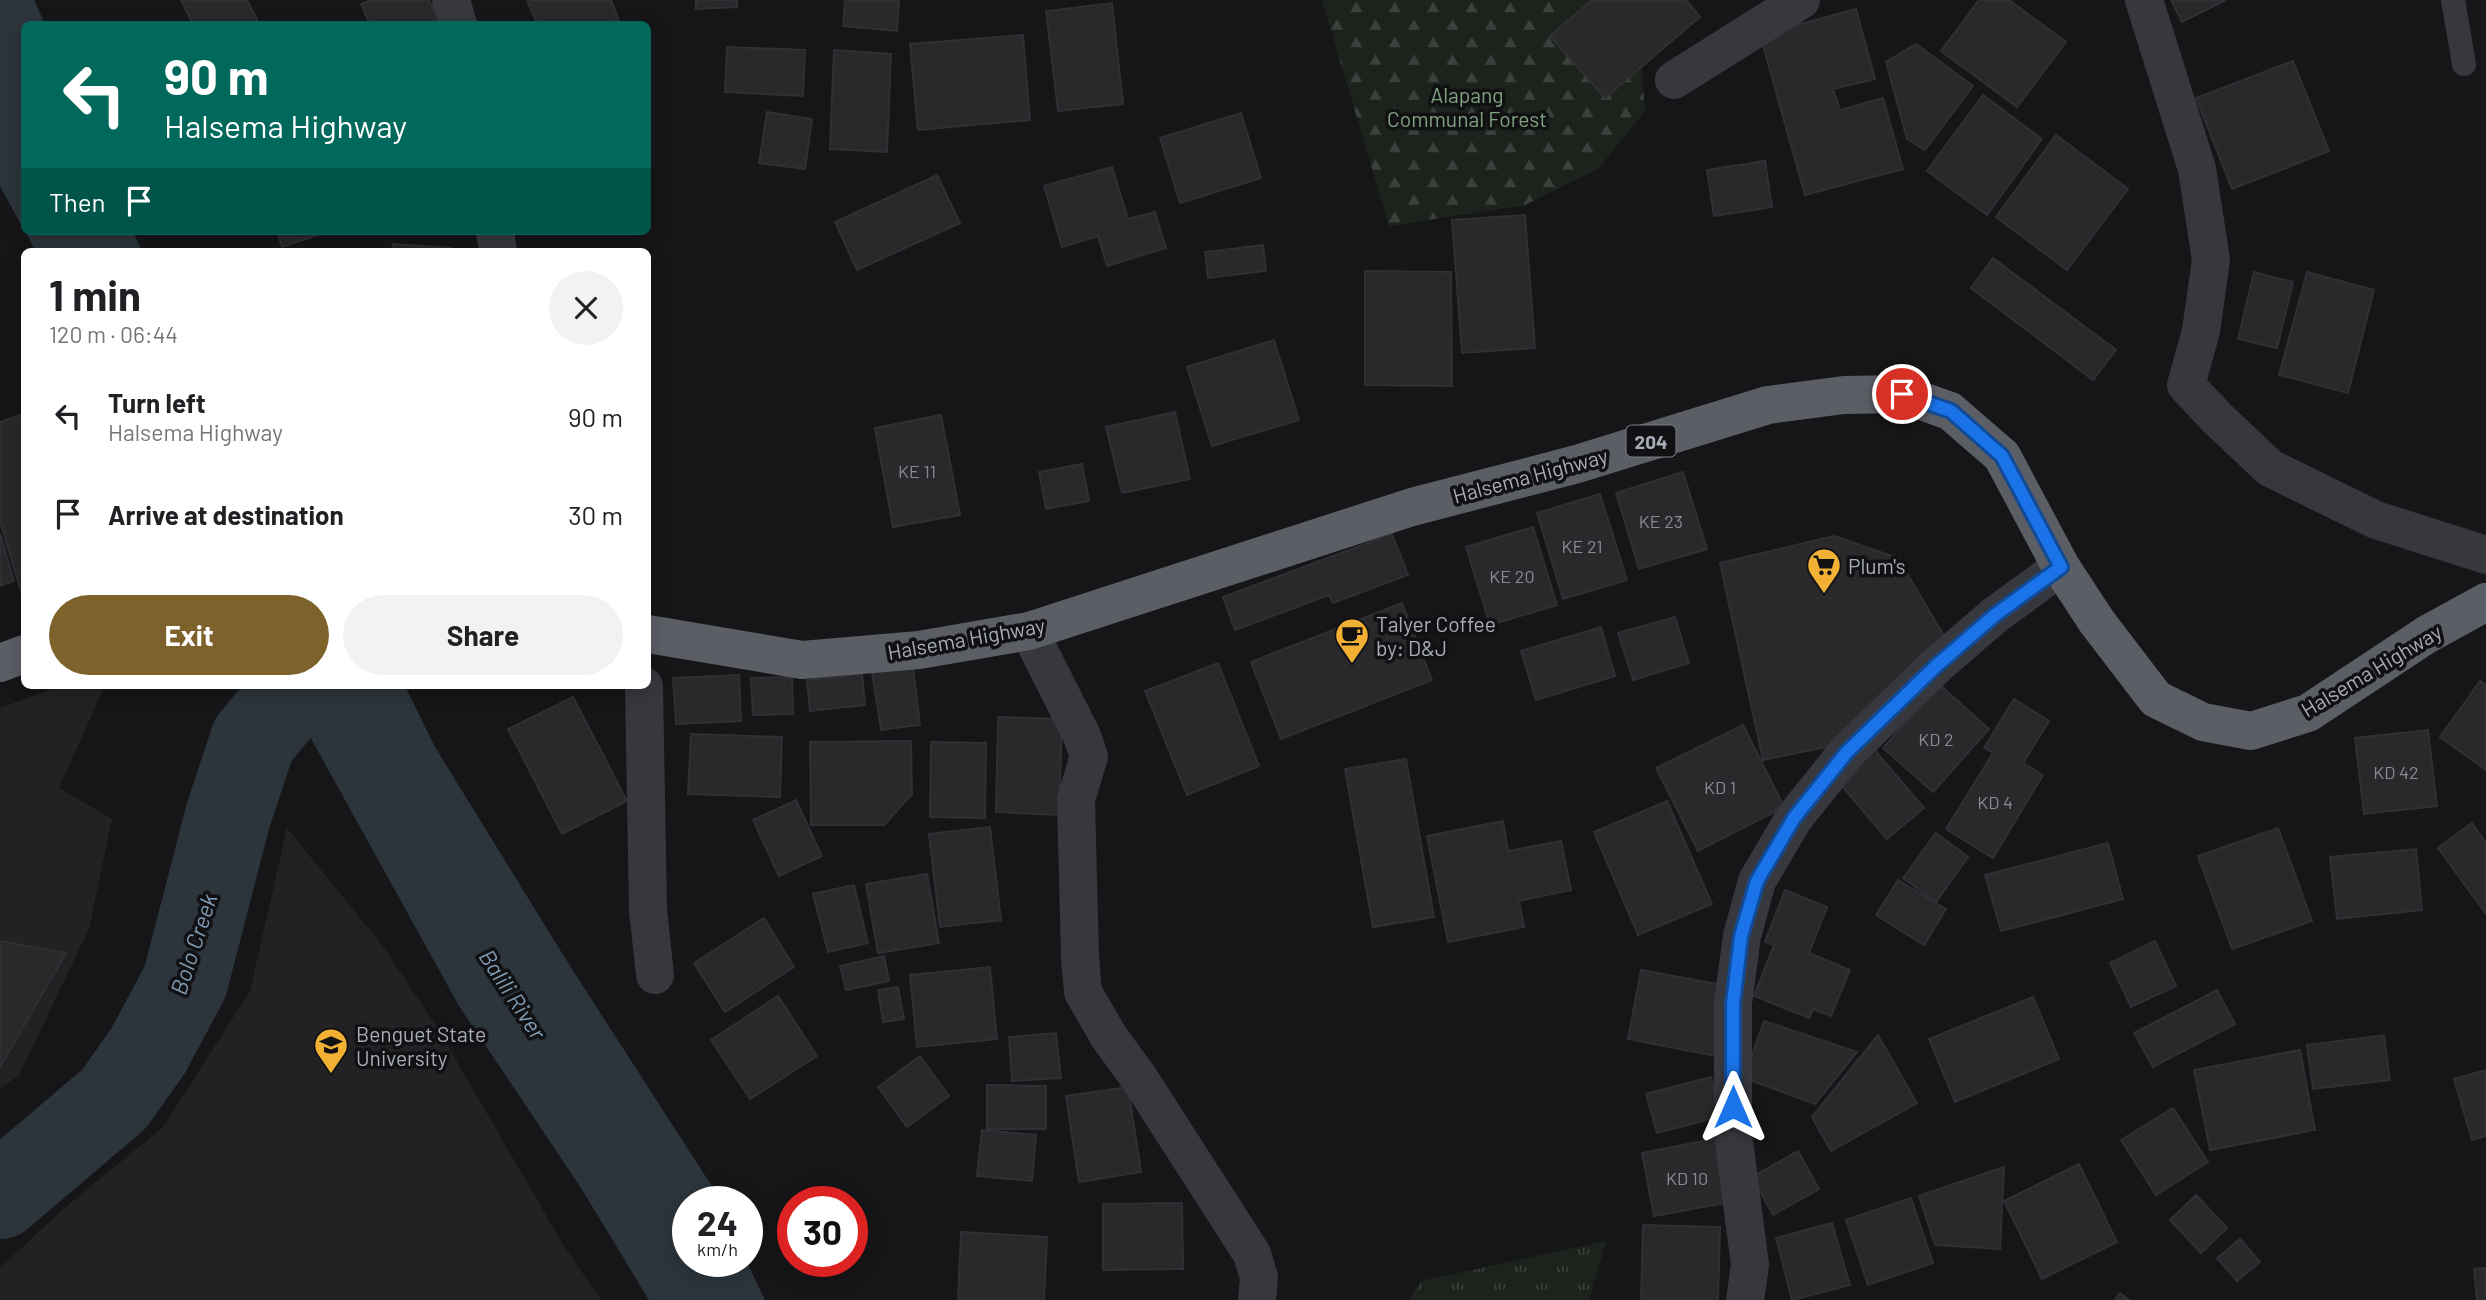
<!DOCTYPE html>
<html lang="en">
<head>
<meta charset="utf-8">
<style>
  body { margin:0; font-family:Barlow,sans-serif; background:#f2f2f2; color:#202124; height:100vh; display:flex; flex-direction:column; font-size:26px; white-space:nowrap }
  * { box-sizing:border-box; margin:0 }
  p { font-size:23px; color:#757577 }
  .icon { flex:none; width:38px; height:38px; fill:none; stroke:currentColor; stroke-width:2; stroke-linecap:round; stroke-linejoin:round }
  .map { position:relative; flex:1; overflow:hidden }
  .details { position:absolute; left:21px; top:248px; width:630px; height:441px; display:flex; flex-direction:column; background:#fff; border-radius:10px; box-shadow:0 4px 18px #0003 }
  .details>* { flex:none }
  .top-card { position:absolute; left:21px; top:21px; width:630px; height:214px; border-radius:10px; box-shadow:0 4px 18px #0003; background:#00695c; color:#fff; overflow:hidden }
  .speed { position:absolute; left:672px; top:1186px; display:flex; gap:14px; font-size:35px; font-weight:700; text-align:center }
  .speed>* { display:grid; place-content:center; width:91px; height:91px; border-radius:50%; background:#fff; box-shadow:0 4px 18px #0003; line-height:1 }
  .speed small { font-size:18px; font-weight:400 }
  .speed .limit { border:10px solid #d22; background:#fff; color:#111 }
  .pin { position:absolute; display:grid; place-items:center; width:60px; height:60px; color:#fff; margin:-30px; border:4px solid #fff; border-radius:50%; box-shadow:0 2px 7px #0007 }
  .me { position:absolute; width:77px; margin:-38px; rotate:0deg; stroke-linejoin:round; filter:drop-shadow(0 0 5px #0008) }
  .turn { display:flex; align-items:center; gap:24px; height:147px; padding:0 28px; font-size:32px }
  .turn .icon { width:91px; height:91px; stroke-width:2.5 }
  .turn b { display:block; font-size:49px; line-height:60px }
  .then { display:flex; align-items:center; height:66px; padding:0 28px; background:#0003; gap:14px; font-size:26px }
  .round { display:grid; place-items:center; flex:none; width:74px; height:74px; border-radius:37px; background:#f2f2f2 }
  .head { display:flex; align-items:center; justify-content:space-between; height:119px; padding:0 28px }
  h1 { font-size:42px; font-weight:700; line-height:52px }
  .primary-button { display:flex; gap:14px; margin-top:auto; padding:14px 28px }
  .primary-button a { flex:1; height:80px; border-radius:42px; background:#7e622b; color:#fff; font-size:28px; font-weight:700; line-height:80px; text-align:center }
  .primary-button a+a { background:#f2f2f2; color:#202124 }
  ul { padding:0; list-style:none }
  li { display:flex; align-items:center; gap:21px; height:98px; padding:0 28px }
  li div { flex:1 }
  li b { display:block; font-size:26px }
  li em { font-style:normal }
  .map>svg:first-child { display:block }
  .built { fill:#222225 }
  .grass { fill:url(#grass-tufts) }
  .forest { fill:url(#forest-firs) }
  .water { fill:#2c353c }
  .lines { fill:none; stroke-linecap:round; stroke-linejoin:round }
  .river { stroke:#2c353c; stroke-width:86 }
  .building { fill:#29292c; stroke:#303034; stroke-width:2 }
  .service { stroke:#37383d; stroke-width:24 }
  .minor { stroke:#37383d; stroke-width:38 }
  .trunk { stroke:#5b5e65; stroke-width:38 }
  .route-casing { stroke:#114b97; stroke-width:18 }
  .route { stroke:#1a73e8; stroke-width:12 }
  .labels { text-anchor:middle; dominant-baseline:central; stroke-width:7; stroke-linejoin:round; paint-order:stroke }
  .number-label { font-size:18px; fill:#888b94 }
  .shield { fill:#111113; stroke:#7b7e86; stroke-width:2 }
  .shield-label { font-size:19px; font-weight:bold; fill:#a8adb8 }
  .park-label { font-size:21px; fill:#7fa381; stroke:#111113 }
  .street-label { font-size:21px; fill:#a8adb8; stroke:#111113 }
  .poi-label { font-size:21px; fill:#a8adb8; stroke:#111113; text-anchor:start }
  .water-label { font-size:23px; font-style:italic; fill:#7f9bb3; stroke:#111113 }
</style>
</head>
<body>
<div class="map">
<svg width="2486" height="1300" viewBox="0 0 2486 1300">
  <defs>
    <pattern id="grass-tufts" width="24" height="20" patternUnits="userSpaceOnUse" patternTransform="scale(1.75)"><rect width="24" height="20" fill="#1c231d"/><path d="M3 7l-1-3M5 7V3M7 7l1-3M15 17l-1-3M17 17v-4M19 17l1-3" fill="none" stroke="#3a403c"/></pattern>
    <pattern id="forest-firs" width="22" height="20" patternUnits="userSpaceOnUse" patternTransform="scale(1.75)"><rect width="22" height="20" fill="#1c231d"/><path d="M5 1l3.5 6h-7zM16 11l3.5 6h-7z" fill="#3a403c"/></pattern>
  </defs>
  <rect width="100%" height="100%" fill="#161618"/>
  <path class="built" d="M61 686H105L59 788 112 819 89 929 19 1075 0 1089V708Z
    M287 828 382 945 435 1024 564 1246 601 1300H0V1268L61 1211 163 1127 250 991Z"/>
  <path class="grass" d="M1606 1241 1589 1300H1409L1421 1281Z"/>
  <path class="forest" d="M1322 0H1636L1645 111 1598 169 1525 205 1389 226Z"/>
  <path class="water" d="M0 0H34L45 24H24V230L0 186Z
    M25 231H133L142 252H36Z
    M282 686H405L435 747 570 966 715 1191 720 1202H688V1262H747L765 1300H649L581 1188 459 1006Z"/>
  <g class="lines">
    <path class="river" d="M0 1196 114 1099 148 1051 185 982 228 816 253 740 298 686"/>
  </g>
  <path class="building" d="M181 0H247L259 24H193Z
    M371 0H429L440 24H370L361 4Z
    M527 0H611L619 20 608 24H537Z
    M696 0H737V7L696 9Z
    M845 0H899L897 31 843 26Z
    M1592 0H1686L1700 17 1605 98 1550 36Z
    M1979 0H2009L2066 42 2017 107 1941 51Z
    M2171 0H2226L2182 22Z
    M1112 3 1123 104 1058 111 1046 11Z
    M1856 9 1875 79 1833 89 1840 110 1883 98 1903 169 1805 195 1760 35Z
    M1023 35 1030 120 918 130 910 44Z
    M1916 44 1973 86 1925 150 1907 139 1886 62Z
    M727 47 805 50 803 96 725 92Z
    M834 50 891 54 887 152 830 149Z
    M2293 61 2329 151 2232 189 2196 98Z
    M1983 95 2042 139 1987 215 1927 171Z
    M767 112 812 119 805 169 759 163Z
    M1241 113 1261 178 1180 203 1160 138Z
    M2056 135 2128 189 2067 270 1996 217Z
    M1765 161 1772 207 1714 216 1707 170Z
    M1112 167 1128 219 1155 212 1166 248 1107 266 1098 236 1062 247 1044 186Z
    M937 175 960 223 857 270 835 222Z
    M1525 215 1535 348 1462 353 1452 220Z
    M277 231H329L282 247Z
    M393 244 451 248 450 252H392Z
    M1263 245 1266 271 1208 278 1205 252Z
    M1993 258 2116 350 2093 380 1971 288Z
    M1365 271 1451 272 1452 386 1365 385Z
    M2254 272 2293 282 2277 348 2238 339Z
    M2307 272 2374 290 2348 393 2279 375Z
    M1274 340 1299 420 1212 446 1187 367Z
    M1175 412 1190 479 1122 493 1106 427Z
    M24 414V598H23L0 521V422Z
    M941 415 960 515 893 527 875 428Z
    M1082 464 1089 501 1046 509 1039 472Z
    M1683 472 1707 549 1639 569 1616 493Z
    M1600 494 1627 580 1563 599 1537 513Z
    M1533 527 1557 605 1490 625 1466 547Z
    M0 533 14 581 0 586Z
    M1392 534 1408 575 1333 603 1329 595 1235 630 1223 597Z
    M1834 536 1898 558 1944 636 1850 742 1763 760 1720 563Z
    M1402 603 1432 680 1281 739 1251 662Z
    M1675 617 1689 663 1633 680 1618 633Z
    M1601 627 1615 676 1536 700 1521 651Z
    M1218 663 1259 766 1187 795 1145 691Z
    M913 667 920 725 881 730 872 672Z
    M862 674 865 705 810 711 807 680Z
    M739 675 741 721 676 724 673 678Z
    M792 677 793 714 753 715 751 678Z
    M2480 681 2486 685V770L2440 737Z
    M1940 685 1989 729 1933 792 1883 748Z
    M573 697 627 801 562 834 508 729Z
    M2014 699 2049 721 2023 763 2043 775 1993 858 1946 829 1993 753 1984 748Z
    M998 717 1062 719 1059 815 996 812Z
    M1743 725 1784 807 1698 851 1656 768Z
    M2428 730 2437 806 2364 814 2355 738Z
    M691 734 782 737 780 797 688 794Z
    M911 741 912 794 884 825H811L810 742Z
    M931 742 986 743 985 818 930 817Z
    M1873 748 1924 808 1887 839 1836 779Z
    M1406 759 1434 917 1373 927 1345 769Z
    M796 800 822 856 779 876 753 820Z
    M1667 801 1712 904 1638 935 1594 832Z
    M1503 821 1508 851 1561 841 1571 890 1519 901 1524 927 1448 942 1427 836Z
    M2472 823 2486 843V914L2438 848Z
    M990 827 1001 920 940 927 929 834Z
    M2278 828 2312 921 2232 949 2198 856Z
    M1936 833 1968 857 1936 902 1903 878Z
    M2108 843 2123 899 2001 931 1985 875Z
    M2416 849 2422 910 2337 919 2330 857Z
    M927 874 939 943 878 953 866 884Z
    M1898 880 1946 909 1924 945 1876 915Z
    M854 885 868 943 828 952 813 894Z
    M1785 890 1827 907 1809 953 1850 970 1831 1016 1813 1009 1809 1018 1754 996 1774 945 1765 942Z
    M764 918 794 967 725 1012 694 963Z
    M0 941 66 953 0 1067Z
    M2155 941 2176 986 2131 1007 2110 963Z
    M884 956 889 981 846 990 840 966Z
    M990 967 997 1039 917 1047 910 975Z
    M1641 970 1729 986 1716 1056 1628 1039Z
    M898 987 904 1019 883 1022 878 990Z
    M2217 990 2235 1024 2153 1067 2134 1033Z
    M778 996 817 1056 750 1099 711 1040Z
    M2033 997 2059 1059 1955 1102 1929 1039Z
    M1764 1021 1857 1052 1815 1104 1744 1078Z
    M1056 1033 1061 1078 1012 1081 1009 1037Z
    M1878 1035 1917 1103 1831 1151 1812 1117Z
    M2384 1035 2390 1080 2313 1089 2307 1045Z
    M2300 1050 2315 1130 2210 1150 2194 1070Z
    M920 1056 949 1096 907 1127 878 1087Z
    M2486 1070V1136L2472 1140 2454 1079Z
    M1711 1077 1722 1116 1657 1133 1646 1094Z
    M987 1085 1046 1086V1129H987Z
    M1128 1087 1141 1172 1079 1182 1066 1096Z
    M2173 1108 2208 1162 2156 1195 2121 1140Z
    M982 1130 1036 1135 1032 1181 977 1176Z
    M1719 1138 1731 1202 1654 1216 1642 1153Z
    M1798 1151 1819 1189 1773 1215 1752 1177Z
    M2079 1164 2117 1242 2042 1279 2004 1201Z
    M2004 1167 2000 1249 1935 1245 1919 1196Z
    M2196 1195 2227 1228 2201 1253 2170 1220Z
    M1911 1198 1933 1263 1868 1285 1846 1220Z
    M1182 1203 1183 1269 1103 1270V1204Z
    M1832 1223 1850 1285 1792 1300 1776 1238Z
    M1643 1225 1720 1227 1718 1300H1641Z
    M961 1232 1047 1237 1044 1300H958Z
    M2240 1239 2260 1262 2237 1281 2217 1258Z
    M2486 1268V1300H2477L2474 1269Z
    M2120 1293 2129 1300H2115Z"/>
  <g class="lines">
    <path class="service" d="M2453 0 2464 64"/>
    <path class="minor" d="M451 0 458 24
      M2144 0 2197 169 2211 260 2201 331 2186 385 2217 418 2270 468 2376 520 2486 555
      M1674 80 1801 0
      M495 231 498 252
      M1029 631 1082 736 1089 756 1076 800 1080 957 1083 992 1109 1037 1139 1078 1252 1254 1259 1277 1257 1300
      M644 686 648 910 655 975
      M1745 1300 1750 1265 1733 1133V1003L1742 936 1757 881 1794 818 1847 752 1936 666 1995 615 2061 567"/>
    <path class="trunk" d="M648 634 802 660 919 650 1029 631 1412 507 1577 464 1768 405 1844 395 1902 394 1950 411 2002 456 2061 567 2097 622 2156 699 2203 722 2251 731 2308 713 2426 635 2486 602
      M0 663 24 654"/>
  </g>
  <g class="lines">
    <g class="route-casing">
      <path id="route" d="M1733 1107V1003L1741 936 1757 881 1794 818 1847 752 1936 666 1995 615 2061 567 2002 456 1951 411 1902 394"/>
    </g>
    <use href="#route" class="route"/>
  </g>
  <defs>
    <g id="supermarket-pin" transform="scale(1.75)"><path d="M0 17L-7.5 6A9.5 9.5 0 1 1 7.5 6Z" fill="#f2b134" stroke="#111113"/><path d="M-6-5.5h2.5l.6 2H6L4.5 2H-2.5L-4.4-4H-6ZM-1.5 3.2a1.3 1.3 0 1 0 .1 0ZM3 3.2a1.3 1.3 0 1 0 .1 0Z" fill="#111"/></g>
    <g id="cafe-pin" transform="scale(1.75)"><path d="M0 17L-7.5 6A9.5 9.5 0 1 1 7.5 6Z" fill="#f2b134" stroke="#111113"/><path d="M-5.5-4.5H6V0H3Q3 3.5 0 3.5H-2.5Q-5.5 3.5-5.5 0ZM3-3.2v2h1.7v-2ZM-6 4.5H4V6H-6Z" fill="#111"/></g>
    <g id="university-pin" transform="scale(1.75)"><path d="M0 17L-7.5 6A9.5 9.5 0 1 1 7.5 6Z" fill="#f2b134" stroke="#111113"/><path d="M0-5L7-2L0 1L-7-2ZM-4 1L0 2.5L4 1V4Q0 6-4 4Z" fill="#111"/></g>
  </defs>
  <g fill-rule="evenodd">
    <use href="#supermarket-pin" x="1824" y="565"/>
    <use href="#cafe-pin" x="1352" y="635"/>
    <use href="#university-pin" x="331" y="1045"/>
  </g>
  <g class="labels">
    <g class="number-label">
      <text x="917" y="471">KE 11</text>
      <text x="1661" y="521">KE 23</text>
      <text x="1582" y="546">KE 21</text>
      <text x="1512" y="576">KE 20</text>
      <text x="1936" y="739">KD 2</text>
      <text x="2396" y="772">KD 42</text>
      <text x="1720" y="787">KD 1</text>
      <text x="1995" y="802">KD 4</text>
      <text x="1687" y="1178">KD 10</text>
    </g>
    <rect class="shield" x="1626.5" y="425.5" width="49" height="31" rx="5"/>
    <g class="shield-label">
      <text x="1651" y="441">204</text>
    </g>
    <g class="park-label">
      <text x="1467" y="94">Alapang<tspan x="1467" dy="24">Communal Forest</tspan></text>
    </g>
    <g class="street-label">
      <text transform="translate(1530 475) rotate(-15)">Halsema Highway</text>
      <text transform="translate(966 638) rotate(-10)">Halsema Highway</text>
      <text transform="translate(2371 670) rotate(-31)">Halsema Highway</text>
    </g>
    <g class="poi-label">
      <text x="1848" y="565">Plum's</text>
      <text x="1376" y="623">Talyer Coffee<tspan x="1376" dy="24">by: D&amp;J</tspan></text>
      <text x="356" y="1033">Benguet State<tspan x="356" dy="24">University</tspan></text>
    </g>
    <g class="water-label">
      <text transform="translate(193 944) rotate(-72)">Bolo Creek</text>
      <text transform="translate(513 994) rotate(57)">Balili River</text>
    </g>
  </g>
</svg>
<div class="speed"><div>24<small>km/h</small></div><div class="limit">30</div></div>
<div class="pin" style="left:1902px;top:394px;background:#d93025"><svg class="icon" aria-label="arrive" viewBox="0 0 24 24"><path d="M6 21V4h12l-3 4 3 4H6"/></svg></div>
<svg class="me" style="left:1733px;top:1107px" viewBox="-20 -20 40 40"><path d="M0-17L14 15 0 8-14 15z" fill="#1a73e8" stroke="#fff" stroke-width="4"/></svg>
<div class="top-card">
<div class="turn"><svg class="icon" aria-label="left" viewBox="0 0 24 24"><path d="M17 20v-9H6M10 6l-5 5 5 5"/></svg><div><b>90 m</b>Halsema Highway</div></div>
<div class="then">Then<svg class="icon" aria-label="arrive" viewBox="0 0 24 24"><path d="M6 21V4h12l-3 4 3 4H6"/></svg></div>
</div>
<section class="details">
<div class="head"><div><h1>1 min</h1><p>120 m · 06:44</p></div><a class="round"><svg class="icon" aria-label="close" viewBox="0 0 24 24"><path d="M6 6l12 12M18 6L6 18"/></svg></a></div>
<ul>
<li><svg class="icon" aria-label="left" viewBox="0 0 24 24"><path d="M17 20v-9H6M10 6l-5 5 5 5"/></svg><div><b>Turn left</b><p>Halsema Highway</p></div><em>90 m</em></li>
<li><svg class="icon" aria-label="arrive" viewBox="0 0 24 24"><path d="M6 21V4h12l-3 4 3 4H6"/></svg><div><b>Arrive at destination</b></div><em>30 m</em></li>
</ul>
<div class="primary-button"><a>Exit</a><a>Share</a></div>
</section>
</div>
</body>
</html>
